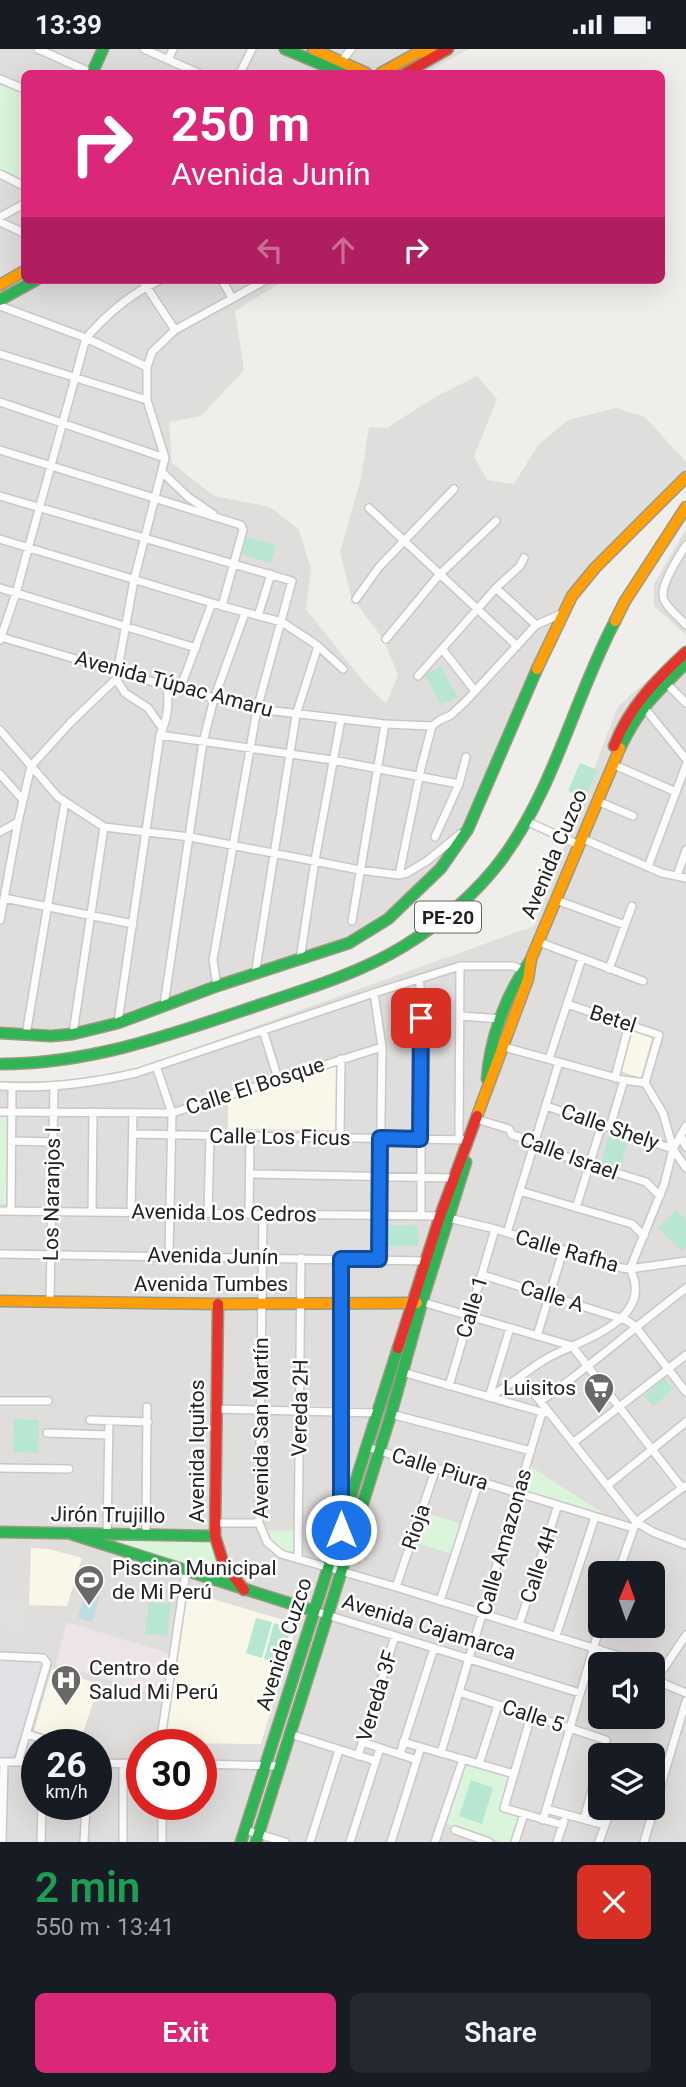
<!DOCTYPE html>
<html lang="en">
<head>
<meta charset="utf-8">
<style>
  body { margin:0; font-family:Roboto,sans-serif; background:#242831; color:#f1f3f6; height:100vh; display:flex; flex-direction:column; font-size:26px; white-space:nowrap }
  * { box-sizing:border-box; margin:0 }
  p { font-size:23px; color:#9ea1a6 }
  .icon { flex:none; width:38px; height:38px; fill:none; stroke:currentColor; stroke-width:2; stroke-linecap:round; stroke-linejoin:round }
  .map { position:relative; height:1793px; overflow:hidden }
  .details { display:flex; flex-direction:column; background:#171b24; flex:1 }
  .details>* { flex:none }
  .top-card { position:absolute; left:21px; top:21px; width:644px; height:214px; border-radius:10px; box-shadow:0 7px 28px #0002; background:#db2777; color:#fff; overflow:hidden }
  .needle { width:46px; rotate:2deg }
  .buttons { position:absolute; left:588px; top:1512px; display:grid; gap:14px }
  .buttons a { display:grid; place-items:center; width:77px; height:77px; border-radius:10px; background:#171b24; box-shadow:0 7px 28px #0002; font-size:35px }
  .speed { position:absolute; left:21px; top:1680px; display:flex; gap:14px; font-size:35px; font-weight:700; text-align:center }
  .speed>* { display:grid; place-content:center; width:91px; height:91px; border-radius:50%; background:#171b24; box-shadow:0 7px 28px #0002; line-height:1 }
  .speed small { font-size:18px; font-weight:400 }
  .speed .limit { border:10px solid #d22; background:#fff; color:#111 }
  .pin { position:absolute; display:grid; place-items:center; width:60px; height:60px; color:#fff; margin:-30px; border-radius:14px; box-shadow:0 4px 10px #0006 }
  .me { position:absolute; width:77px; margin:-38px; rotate:0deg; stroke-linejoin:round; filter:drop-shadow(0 0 5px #0008) }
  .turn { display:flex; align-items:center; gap:24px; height:147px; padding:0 35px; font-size:32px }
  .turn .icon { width:91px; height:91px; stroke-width:2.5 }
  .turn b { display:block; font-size:49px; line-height:60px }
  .lanes { display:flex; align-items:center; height:66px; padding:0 35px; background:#0003; justify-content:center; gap:35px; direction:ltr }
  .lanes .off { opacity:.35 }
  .round { display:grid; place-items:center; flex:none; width:74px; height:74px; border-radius:10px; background:#242831 }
  .overview { display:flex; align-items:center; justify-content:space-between; height:119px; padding:0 35px }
  h1 { font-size:42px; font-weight:600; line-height:52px; color:#1e9e55 }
  .button { display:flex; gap:14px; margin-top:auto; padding:14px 35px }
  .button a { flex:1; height:80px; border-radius:10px; background:#db2777; color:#fff; font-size:28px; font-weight:600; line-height:80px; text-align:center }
  .button a+a { background:#242831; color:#f1f3f6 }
  .status { display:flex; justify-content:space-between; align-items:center; height:49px; padding:0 35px; background:#171b24; direction:ltr }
  .status svg { height:19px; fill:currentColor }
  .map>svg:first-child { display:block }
  .residential { fill:#dfdedc; fill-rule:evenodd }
  .industrial { fill:#ede4e9 }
  .education { fill:#f8f7e8 }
  .religious { fill:#dededc }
  .park { fill:#daf5da }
  .pitch { fill:#b7e6d2 }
  .parking { fill:#e0dfde }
  .plaza { fill:#e2e1e5 }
  .water { fill:#bfdbe3 }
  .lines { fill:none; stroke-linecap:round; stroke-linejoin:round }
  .street-casing { stroke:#c9c8c7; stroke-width:10 }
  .fast-casing { stroke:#999a82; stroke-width:13 }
  .slow-casing { stroke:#999a82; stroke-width:13 }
  .jam-casing { stroke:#999a82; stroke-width:13 }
  .street { stroke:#fdfcfc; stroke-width:7 }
  .fast { stroke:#30b455; stroke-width:10 }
  .slow { stroke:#ff9f0a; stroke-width:10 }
  .jam { stroke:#e5322d; stroke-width:10 }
  .route-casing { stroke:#114b97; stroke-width:18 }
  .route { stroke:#1a73e8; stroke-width:12 }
  .labels { text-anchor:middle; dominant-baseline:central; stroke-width:5; stroke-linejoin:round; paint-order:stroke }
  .shield { fill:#fff; stroke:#646464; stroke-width:2 }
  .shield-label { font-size:19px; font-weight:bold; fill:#222 }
  .street-label { font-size:21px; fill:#222; stroke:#fff }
  .poi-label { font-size:21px; fill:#222; stroke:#fff; text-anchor:start }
</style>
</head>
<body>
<div class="status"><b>13:39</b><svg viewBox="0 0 49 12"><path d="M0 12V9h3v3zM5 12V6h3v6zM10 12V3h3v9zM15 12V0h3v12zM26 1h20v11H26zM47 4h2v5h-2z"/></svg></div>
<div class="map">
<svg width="686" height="1793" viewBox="0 0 686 1793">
  <rect width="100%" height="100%" fill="#f0eeeb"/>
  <path class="residential" d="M0 0H469L425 24H24V231H280V234L235 262 244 321 201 367 169 373 172 414 214 447 270 458 299 481 311 520 306 560 363 632 386 655 398 626 383 590 351 547 340 503 361 429 369 378 387 379 435 348 477 327 497 350 474 407 487 431 514 435 538 396 568 371 616 359 645 368 686 413V420L569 547 481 747 434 822 383 870 351 890 86 980 18 981 0 978Z
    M686 480V586L654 557V535Z
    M686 598V1793H0V1032H76L148 1016 534 877 618 657ZM600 1524H653V1577H600ZM600 1615H653V1668H600ZM37 1696H96V1755H37ZM142 1696H201V1755H142ZM600 1706H653V1759H600Z"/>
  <path class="industrial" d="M67 1573 171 1605 165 1648 56 1615Z"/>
  <path class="education" d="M633 982 652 989 641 1029 621 1022Z
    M337 1014V1081L228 1080V1049Z
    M31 1499 49 1500 82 1509 67 1557 29 1556Z
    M186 1542 297 1575 261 1695 165 1694Z
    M52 1620 99 1635 79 1696 34 1682Z"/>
  <path class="religious" d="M149 1647 164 1652 159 1693H141Z"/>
  <path class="park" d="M0 34 24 45V131L0 120Z
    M0 1068H8L6 1155H0Z
    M531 1417 540 1424 606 1466 523 1441Z
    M426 1464 462 1475 452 1505 417 1494Z
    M264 1481 296 1482V1506L275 1500Z
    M210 1488 229 1527 227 1530 92 1489Z
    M465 1715 509 1729 501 1759 521 1767 513 1793H501L446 1775Z"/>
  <path class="pitch" d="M246 488 276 496 271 514 241 505Z
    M441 618 458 648 441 655 424 626Z
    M580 714 597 721 585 749 568 742Z
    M609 1087 628 1091 620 1119 601 1115Z
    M676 1161 686 1171V1197L682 1202 658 1179Z
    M387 1176 418 1177V1197H386Z
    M664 1329 673 1340 653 1358 644 1347Z
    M14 1370 39 1371 38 1404 13 1403Z
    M149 1553 171 1555 167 1587 145 1585Z
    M256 1569 272 1573 262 1609 246 1604Z
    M274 1574 291 1579 281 1615 264 1610Z
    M471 1731 493 1739 482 1775 459 1767Z"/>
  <path class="parking" d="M0 1548 27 1549 26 1583 0 1582Z"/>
  <path class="plaza" d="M0 1611 41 1613 43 1615 16 1706 13 1707H0Z"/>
  <path class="water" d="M86 1542 100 1546 92 1573 78 1569Z"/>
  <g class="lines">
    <g class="street-casing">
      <path id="street" d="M38 0 92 24
        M144 0 198 24
        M168 11 173 0
        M341 13 351 0
        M240 24 252 0
        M0 30 24 40
        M0 125 24 137
        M0 168 24 155
        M0 173 24 184
        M142 231 175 281
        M222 231 232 249
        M0 257 86 289 147 318
        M0 305 147 351
        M0 353 165 409
        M0 401 241 476 243 481 222 557
        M163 424 188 448 213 465
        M0 447 292 532 257 660 213 911 217 937
        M369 459 517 597
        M0 490 222 557 282 573 318 597 343 620
        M686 496C679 508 658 538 664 551 668 560 679 568 686 576
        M0 539 196 599
        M496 539 536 576
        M356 550 379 518 454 440
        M258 567 271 525
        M1 588 167 637 257 660 385 675 432 677
        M386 590 439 526 496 472
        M0 591 16 544 86 289C106 266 132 244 160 231
        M443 601 475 642
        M418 627 496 539 520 517 524 509
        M664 632 686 654
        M180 640 212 554
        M643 657 686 710
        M163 680 148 659 125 644 116 630 134 531 165 409 147 351V318L152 303 175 281 266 231
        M0 681 58 748 104 778 190 788 360 821 399 826 407 824 427 812 460 785
        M160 686 332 711 459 735
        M612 715 676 743
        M0 725 23 751
        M597 752 633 767
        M526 772 579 796
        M0 783 18 773
        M435 788 459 735 466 708
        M581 789 662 824 686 829
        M648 818 686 716
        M399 826 421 719 432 677 440 671 451 666 466 652 536 576 561 565
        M677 827 686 801
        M4 849 133 875
        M556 851 625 876
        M0 871 18 773 31 717 71 673 116 630
        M352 872 385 675
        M539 893 643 932
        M300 911 315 811 341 670
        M609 920 632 857
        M255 926 296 666 318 597
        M419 930 421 945V1167
        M374 944 382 998 379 1210
        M567 955 659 986 645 1034
        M164 956 203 693 214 650 245 564
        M461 967 501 970
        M118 973 160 686C168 669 169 656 167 637
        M263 981 278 1030
        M73 984 104 778
        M26 986 65 753
        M504 998 624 1031 645 1034
        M549 1010 582 909
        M156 1017 172 1064 169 1207
        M615 1029 629 976
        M645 1034 663 1064 673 1100 686 1119
        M0 1037C45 1040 92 1034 136 1024L374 944 460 917H513L522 921
        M546 1057 673 1100
        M0 1063 172 1064 382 998
        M476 1070 509 1080 512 1086 535 1092 541 1100 646 1133 660 1147
        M610 1078 624 1031
        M133 1085 469 1091
        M681 1087 686 1098
        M340 1089 341 1010
        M459 1091 460 917
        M12 1092 53 1093
        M250 1125 453 1129
        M520 1142 632 1175 644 1187
        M576 1159 602 1075
        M0 1162 440 1167 495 1180 622 1219 630 1220 686 1212
        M11 1162 12 1038
        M92 1163 93 1063
        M131 1163 133 1064
        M208 1164 210 1087
        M249 1165 250 1087
        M263 1165 259 1474 267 1493 281 1505 396 1538 645 1615
        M507 1184 559 1013
        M0 1205 426 1212
        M483 1226 626 1271 635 1277 686 1343
        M50 1252 54 1037
        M422 1253 572 1297 682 1439
        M537 1287 563 1202
        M402 1323 545 1364
        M521 1328 636 1473 653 1483 686 1496
        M449 1337 495 1180
        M489 1348C509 1337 525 1323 544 1311 576 1292 657 1273 630 1220L664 1136 673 1100 686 1077
        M489 1348 510 1279
        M0 1352H48
        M541 1352C591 1317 637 1276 686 1239
        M215 1360 378 1364
        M391 1365 531 1402
        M90 1371 148 1373
        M47 1384 108 1386
        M574 1393 686 1306
        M367 1398 633 1479
        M0 1419 69 1420
        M608 1436 686 1373
        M341 1472V1210
        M215 1474H259
        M107 1485 109 1372
        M146 1486 147 1358
        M298 1510 301 1209
        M618 1524 636 1473 685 1437
        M396 1538 436 1419
        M440 1552 479 1432
        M314 1562 580 1644
        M519 1576 558 1456
        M556 1587 595 1468
        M600 1601 612 1615
        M0 1607 43 1609 47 1614 18 1713
        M653 1617 664 1619 686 1586
        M653 1630 686 1644
        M459 1643 606 1691 602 1706
        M531 1667 504 1759 563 1776
        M27 1685 62 1696
        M290 1685 376 1712
        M362 1693 417 1711
        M403 1693 514 1725
        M160 1696 186 1522
        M441 1704 542 1363
        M400 1705 434 1599
        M358 1707 395 1587
        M1 1713H37
        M96 1714 142 1715
        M201 1715 280 1717
        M479 1715 498 1656
        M546 1760 605 1776
        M584 1770 600 1712
        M543 1771 600 1577
        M245 1781 285 1793
        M455 1781 489 1793
        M2 1793 4 1713
        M41 1793 42 1755
        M84 1793 86 1755
        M123 1793V1714
        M162 1793V1755
        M310 1793 339 1701
        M350 1793 380 1699
        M391 1793 421 1698
        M435 1793 463 1710
        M515 1793 524 1765
        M557 1793 564 1772
        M599 1793 609 1765
        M644 1793 686 1652"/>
    </g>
    <g class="fast-casing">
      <path id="fast" d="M285 0 342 24
        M92 24 103 0
        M0 251 36 231
        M620 699C639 659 656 644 686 614
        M0 984 51 987 73 985 118 974 217 937 349 894 388 870 441 819 468 780 537 620
        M0 1015C92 1015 176 984 262 955 309 939 360 924 404 897 441 874 475 846 502 810 555 738 574 650 615 572
        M487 1030C490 989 506 945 530 912
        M0 1483 215 1487
        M68 1484 314 1562
        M241 1793 398 1299
        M256 1793 391 1365 422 1253 466 1113"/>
    </g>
    <g class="slow-casing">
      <path id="slow" d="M313 0 366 24
        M381 24 417 4 435 0
        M0 236 24 222
        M615 572 625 552 686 458
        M537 620 572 547 595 519 686 428
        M477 1067 528 930 531 910 620 699
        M0 1252 218 1255 417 1254"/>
    </g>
    <g class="jam-casing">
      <path id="jam" d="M406 24 448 0
        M614 697C629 658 656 631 686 603
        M218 1255 215 1487 223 1513 244 1541
        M398 1299 440 1167 477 1067"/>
    </g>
    <use href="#street" class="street"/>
    <use href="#fast" class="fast"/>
    <use href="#slow" class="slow"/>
    <use href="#jam" class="jam"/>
  </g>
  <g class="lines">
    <g class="route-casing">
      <path id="route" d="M341 1481V1210H379L380 1089 420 1090 421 969"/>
    </g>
    <use href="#route" class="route"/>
  </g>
  <defs>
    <g id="supermarket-pin" transform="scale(1.575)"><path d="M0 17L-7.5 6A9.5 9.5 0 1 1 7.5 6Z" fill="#6a6968" stroke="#fff"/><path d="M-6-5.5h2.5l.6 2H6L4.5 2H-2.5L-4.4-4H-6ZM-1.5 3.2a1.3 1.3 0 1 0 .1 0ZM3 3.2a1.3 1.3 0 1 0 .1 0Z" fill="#fff"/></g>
    <g id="stadium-pin" transform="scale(1.575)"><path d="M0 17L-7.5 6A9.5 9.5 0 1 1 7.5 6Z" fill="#6a6968" stroke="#fff"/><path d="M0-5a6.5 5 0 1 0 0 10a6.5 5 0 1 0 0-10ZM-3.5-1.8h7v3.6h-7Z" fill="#fff"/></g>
    <g id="hospital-pin" transform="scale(1.575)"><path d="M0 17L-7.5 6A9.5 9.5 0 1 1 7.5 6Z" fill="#6a6968" stroke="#fff"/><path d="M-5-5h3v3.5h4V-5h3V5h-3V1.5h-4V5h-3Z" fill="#fff"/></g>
  </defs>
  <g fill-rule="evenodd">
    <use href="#supermarket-pin" x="599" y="1339"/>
    <use href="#stadium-pin" x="89" y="1531"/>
    <use href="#hospital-pin" x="66" y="1631"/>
  </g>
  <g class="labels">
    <rect class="shield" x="415" y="852.5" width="66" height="31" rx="5"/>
    <g class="shield-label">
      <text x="448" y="868">PE-20</text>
    </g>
    <g class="street-label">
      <text transform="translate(174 635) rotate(15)">Avenida Túpac Amaru</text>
      <text transform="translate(554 805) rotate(-67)">Avenida Cuzco</text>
      <text transform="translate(613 970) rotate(18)">Betel</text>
      <text transform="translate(255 1037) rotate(-18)">Calle El Bosque</text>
      <text transform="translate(610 1078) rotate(19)">Calle Shely</text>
      <text transform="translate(280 1088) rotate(1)">Calle Los Ficus</text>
      <text transform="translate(569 1107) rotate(20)">Calle Israel</text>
      <text transform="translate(52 1145) rotate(-89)">Los Naranjos I</text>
      <text transform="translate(224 1164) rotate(1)">Avenida Los Cedros</text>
      <text transform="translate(567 1202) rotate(16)">Calle Rafha</text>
      <text transform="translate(213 1207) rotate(1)">Avenida Junín</text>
      <text x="211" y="1235">Avenida Tumbes</text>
      <text transform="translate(552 1247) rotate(17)">Calle A</text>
      <text transform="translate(472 1258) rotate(-73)">Calle 1</text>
      <text transform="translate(300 1359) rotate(-89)">Vereda 2H</text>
      <text transform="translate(261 1379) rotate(-90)">Avenida San Martín</text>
      <text transform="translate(197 1402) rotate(-90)">Avenida Iquitos</text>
      <text transform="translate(440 1420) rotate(17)">Calle Piura</text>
      <text transform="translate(108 1466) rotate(1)">Jirón Trujillo</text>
      <text transform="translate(416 1478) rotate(-71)">Rioja</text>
      <text transform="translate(504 1493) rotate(-74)">Calle Amazonas</text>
      <text transform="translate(539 1516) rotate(-72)">Calle 4H</text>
      <text transform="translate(429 1578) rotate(17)">Avenida Cajamarca</text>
      <text transform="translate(284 1595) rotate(-72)">Avenida Cuzco</text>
      <text transform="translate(377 1647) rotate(-73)">Vereda 3F</text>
      <text transform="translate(533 1667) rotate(18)">Calle 5</text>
    </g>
    <g class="poi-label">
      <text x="576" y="1339" text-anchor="end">Luisitos</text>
      <text x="112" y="1519">Piscina Municipal<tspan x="112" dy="24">de Mi Perú</tspan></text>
      <text x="89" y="1619">Centro de<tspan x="89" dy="24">Salud Mi Perú</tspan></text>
    </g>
  </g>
</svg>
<div class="buttons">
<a><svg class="needle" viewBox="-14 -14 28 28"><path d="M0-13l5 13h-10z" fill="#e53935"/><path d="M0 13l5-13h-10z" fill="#9ea1a6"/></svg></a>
<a><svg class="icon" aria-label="sound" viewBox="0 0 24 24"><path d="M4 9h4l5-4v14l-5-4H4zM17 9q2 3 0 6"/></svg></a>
<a><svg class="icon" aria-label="layers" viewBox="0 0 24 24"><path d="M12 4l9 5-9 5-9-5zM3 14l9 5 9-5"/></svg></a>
</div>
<div class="speed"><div>26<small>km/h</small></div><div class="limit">30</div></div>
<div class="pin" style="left:421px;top:969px;background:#d93025"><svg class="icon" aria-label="arrive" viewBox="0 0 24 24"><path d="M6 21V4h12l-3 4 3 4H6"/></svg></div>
<svg class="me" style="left:341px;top:1481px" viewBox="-20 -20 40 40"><circle r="17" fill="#1a73e8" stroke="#fff" stroke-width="3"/><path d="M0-11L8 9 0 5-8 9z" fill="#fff"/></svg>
<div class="top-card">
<div class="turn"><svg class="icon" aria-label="right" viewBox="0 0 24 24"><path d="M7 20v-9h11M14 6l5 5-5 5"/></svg><div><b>250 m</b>Avenida Junín</div></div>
<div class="lanes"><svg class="icon off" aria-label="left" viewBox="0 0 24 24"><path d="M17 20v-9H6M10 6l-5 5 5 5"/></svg><svg class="icon off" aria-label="ahead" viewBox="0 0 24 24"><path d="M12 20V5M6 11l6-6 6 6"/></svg><svg class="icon" aria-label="right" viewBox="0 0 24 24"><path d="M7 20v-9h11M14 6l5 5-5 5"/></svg></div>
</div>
</div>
<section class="details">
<div class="overview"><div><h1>2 min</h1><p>550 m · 13:41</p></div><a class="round" style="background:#d93025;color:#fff"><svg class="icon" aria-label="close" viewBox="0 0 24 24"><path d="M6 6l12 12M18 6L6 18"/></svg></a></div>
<div class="button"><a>Exit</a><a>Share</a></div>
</section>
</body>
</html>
